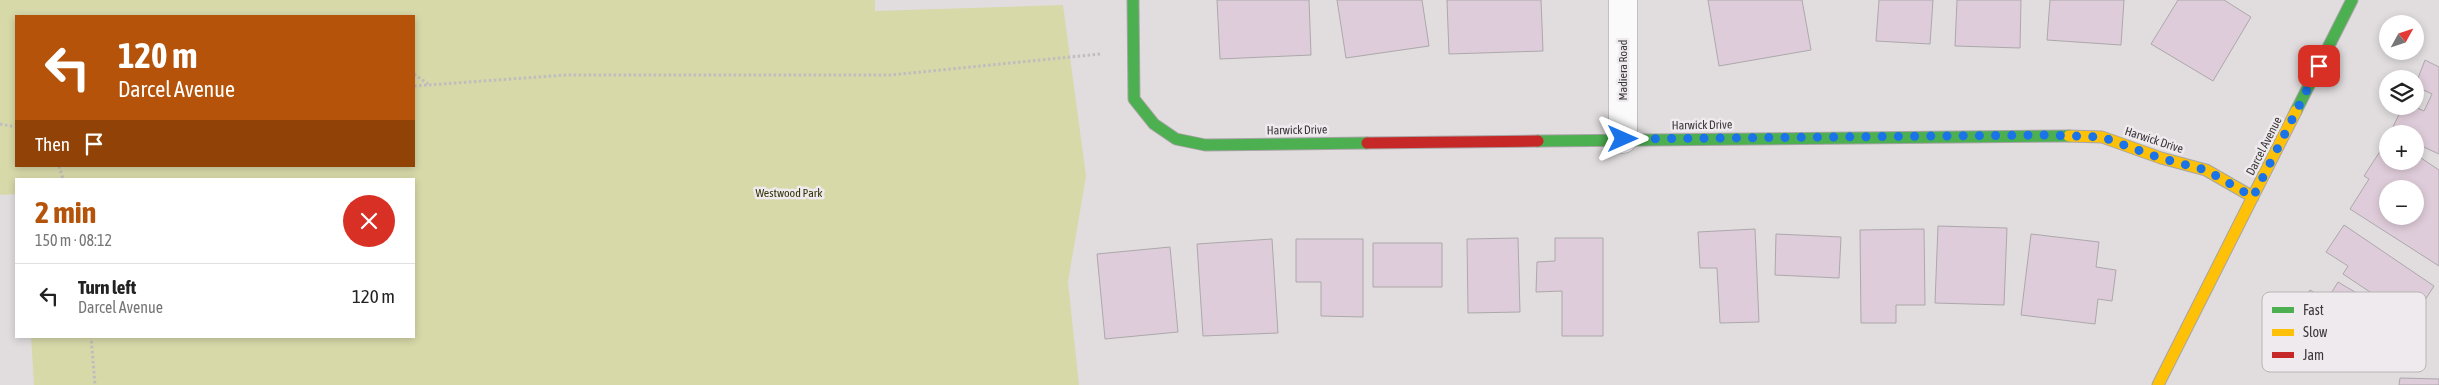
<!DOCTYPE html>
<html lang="en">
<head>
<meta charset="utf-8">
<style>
  body { margin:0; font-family:"Asap Condensed",sans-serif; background:#f2f2f2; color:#222; height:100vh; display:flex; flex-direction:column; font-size:19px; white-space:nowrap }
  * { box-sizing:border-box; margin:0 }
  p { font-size:16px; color:#767676 }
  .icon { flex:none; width:28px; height:28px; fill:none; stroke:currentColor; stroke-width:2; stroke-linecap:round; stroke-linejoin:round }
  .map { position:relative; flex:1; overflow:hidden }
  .sheet { position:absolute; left:15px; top:178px; width:400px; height:160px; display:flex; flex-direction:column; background:#fff; border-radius:0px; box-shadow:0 2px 8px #0003 }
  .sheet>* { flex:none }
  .banner { position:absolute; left:15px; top:15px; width:400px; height:152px; border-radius:0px; box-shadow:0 2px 8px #0003; background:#b45309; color:#fff; overflow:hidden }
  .needle { width:32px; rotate:50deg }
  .buttons { position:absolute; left:2379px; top:15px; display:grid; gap:10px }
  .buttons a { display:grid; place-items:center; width:45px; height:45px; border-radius:50%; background:#fff; box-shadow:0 2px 8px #0003; font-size:25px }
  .pin { position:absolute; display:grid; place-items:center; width:42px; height:42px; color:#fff; margin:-21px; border-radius:10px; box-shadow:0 2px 8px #0006 }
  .me { position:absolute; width:55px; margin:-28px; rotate:90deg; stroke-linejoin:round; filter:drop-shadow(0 0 4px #0008) }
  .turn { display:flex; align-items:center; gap:18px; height:105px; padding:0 20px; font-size:22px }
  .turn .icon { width:65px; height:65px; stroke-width:2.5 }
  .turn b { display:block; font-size:35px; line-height:42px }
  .then { display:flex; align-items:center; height:48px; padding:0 20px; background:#0003; gap:10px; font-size:19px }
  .round { display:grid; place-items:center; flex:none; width:52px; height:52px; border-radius:26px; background:#f2f2f2 }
  .summary { display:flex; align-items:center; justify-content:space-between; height:85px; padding:0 20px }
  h1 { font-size:30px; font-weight:700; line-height:38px; color:#b45309 }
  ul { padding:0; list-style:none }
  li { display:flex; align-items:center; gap:15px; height:65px; padding:0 20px; border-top:1px solid #e0e0e0 }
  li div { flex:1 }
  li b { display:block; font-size:19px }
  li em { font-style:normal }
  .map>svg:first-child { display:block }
  .green { fill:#d7d9a9; fill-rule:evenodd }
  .building { fill:#dfccda; stroke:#aba8aa; fill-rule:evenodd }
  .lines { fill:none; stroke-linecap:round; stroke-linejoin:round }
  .street-casing { stroke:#a7a4a6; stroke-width:29 }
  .fast-casing { stroke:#a7a4a6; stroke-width:13 }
  .slow-casing { stroke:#a7a4a6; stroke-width:13 }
  .jam-casing { stroke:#a7a4a6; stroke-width:13 }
  .path { stroke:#bfbdbe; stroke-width:3; stroke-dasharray:2.5 2.5; stroke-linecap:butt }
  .street { stroke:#fafafa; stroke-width:28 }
  .fast { stroke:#4caf50; stroke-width:11 }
  .slow { stroke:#ffc107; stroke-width:11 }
  .jam { stroke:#c62828; stroke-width:11 }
  .route { stroke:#1a73e8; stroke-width:9; stroke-dasharray:0 16.2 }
  .labels { text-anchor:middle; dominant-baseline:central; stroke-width:5; stroke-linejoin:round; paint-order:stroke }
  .street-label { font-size:12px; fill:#3b383a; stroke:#efeaed }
  .park-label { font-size:12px; fill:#323507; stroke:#efeaed }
  .key { fill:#efeaed; stroke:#b9b5b7; stroke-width:1 }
  .key-label { font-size:14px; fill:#3b383a }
</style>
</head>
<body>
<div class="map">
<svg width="2439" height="385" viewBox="0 0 2439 385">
  <rect width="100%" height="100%" fill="#e1dddf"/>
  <path class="green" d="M0 0H875V11L1063 5 1086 176 1068 282 1079 385H34L31 336H414V179H16V194L0 195ZM16 16H414V166H16Z"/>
  <path class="building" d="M1217 0H1309L1311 55 1220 59Z
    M1337 0H1422L1429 46 1346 58Z
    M1447 0H1541L1543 51 1449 54Z
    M1708 0H1802L1811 50 1719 66Z
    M1879 0H1933L1930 44 1876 41Z
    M1957 0H2021L2020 48 1955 46Z
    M2050 0H2124L2121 45 2047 40Z
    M2178 0H2224L2251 17 2213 81 2151 44Z
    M2425 60 2439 67V154L2415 143V134H2396L2391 131 2403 106H2413L2424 111 2432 94 2415 86Z
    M2388 139V161H2415V154L2439 170V266L2350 209 2369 179 2364 176ZM2388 189H2415V216H2388Z
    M2344 225 2434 286 2412 320 2343 274 2348 266 2326 252Z
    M1938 226 2007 228 2004 305 1935 303Z
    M1755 229 1759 322 1720 323 1717 268H1700L1698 232Z
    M1924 229 1925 305H1896V323H1861L1860 230Z
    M1776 234 1841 237 1839 278 1775 275Z
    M2031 234 2099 242 2096 267 2116 270 2112 301 2098 299 2095 324 2021 315Z
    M1518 238 1520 312 1468 313 1467 239Z
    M1555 238H1603V336H1562V291L1536 292 1537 262 1555 261Z
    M1272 239 1278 333 1203 336 1197 244Z
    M1296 239H1363V317L1321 316V282H1296Z
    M1373 243H1442V287H1373Z
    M1170 247 1178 332 1105 339 1097 254Z
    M2338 282 2414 327 2392 363 2299 308 2310 290 2327 300Z
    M2400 378 2439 379V385H2399Z"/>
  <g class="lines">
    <g class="street-casing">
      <path id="street" d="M1623 139V0"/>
    </g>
    <g class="fast-casing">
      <path id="fast" d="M1133 0 1134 99 1154 124 1176 139 1205 145 1367 143
        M2296 111 2352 0
        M1538 141 2069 136"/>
    </g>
    <g class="slow-casing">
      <path id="slow" d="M2069 136 2102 137 2161 158 2206 170 2253 197
        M2158 385 2296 111"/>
    </g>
    <g class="jam-casing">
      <path id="jam" d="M1367 143 1538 141"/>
    </g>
    <path class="path" d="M414 74 428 84
      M414 86 566 75H891L1101 54
      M0 124 16 127
      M59 166 63 179
      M91 336 95 385"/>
    <use href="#street" class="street"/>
    <use href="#fast" class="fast"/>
    <use href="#slow" class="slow"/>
    <use href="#jam" class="jam"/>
  </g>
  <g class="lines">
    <path class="route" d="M1623 139 2047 135 2102 137 2160 158 2206 170 2253 197 2319 66"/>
  </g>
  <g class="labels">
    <g class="street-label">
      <text transform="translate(1623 70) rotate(-90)">Madiera Road</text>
      <text transform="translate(1702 125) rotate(-1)">Harwick Drive</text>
      <text transform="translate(1297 130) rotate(-1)">Harwick Drive</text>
      <text transform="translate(2154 140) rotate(18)">Harwick Drive</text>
      <text transform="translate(2264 146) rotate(-63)">Darcel Avenue</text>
    </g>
    <g class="park-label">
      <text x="789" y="193">Westwood Park</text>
    </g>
  </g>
  <rect x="2262" y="292" width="164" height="80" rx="8" class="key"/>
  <rect x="2272" y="307" width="22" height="6" fill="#4caf50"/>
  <rect x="2272" y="329" width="22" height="7" fill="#ffc107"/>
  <rect x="2272" y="352" width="22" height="6" fill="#c62828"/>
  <g class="key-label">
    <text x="2303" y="315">Fast</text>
    <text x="2303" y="337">Slow</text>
    <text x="2303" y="360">Jam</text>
  </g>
</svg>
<div class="buttons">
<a><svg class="needle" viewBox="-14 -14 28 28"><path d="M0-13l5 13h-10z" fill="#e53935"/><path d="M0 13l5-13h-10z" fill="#767676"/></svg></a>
<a><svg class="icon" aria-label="layers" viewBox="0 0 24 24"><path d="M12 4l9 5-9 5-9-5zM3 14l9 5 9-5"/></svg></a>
<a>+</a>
<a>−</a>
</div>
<div class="pin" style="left:2319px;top:66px;background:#d93025"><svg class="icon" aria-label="arrive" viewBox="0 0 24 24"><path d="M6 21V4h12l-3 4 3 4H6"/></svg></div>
<svg class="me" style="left:1623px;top:139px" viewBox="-20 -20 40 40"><path d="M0-17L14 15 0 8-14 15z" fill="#1a73e8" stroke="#fff" stroke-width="4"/></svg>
<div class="banner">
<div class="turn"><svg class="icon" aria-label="left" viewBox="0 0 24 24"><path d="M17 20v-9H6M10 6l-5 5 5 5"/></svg><div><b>120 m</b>Darcel Avenue</div></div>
<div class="then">Then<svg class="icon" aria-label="arrive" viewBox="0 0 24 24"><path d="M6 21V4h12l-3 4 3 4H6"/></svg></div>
</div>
<section class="sheet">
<div class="summary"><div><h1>2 min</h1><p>150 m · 08:12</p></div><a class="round" style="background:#d93025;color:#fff"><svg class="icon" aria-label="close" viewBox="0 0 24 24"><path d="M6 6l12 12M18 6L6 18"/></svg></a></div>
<ul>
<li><svg class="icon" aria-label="left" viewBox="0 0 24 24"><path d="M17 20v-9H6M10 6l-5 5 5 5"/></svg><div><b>Turn left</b><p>Darcel Avenue</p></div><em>120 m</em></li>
</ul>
</section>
</div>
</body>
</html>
